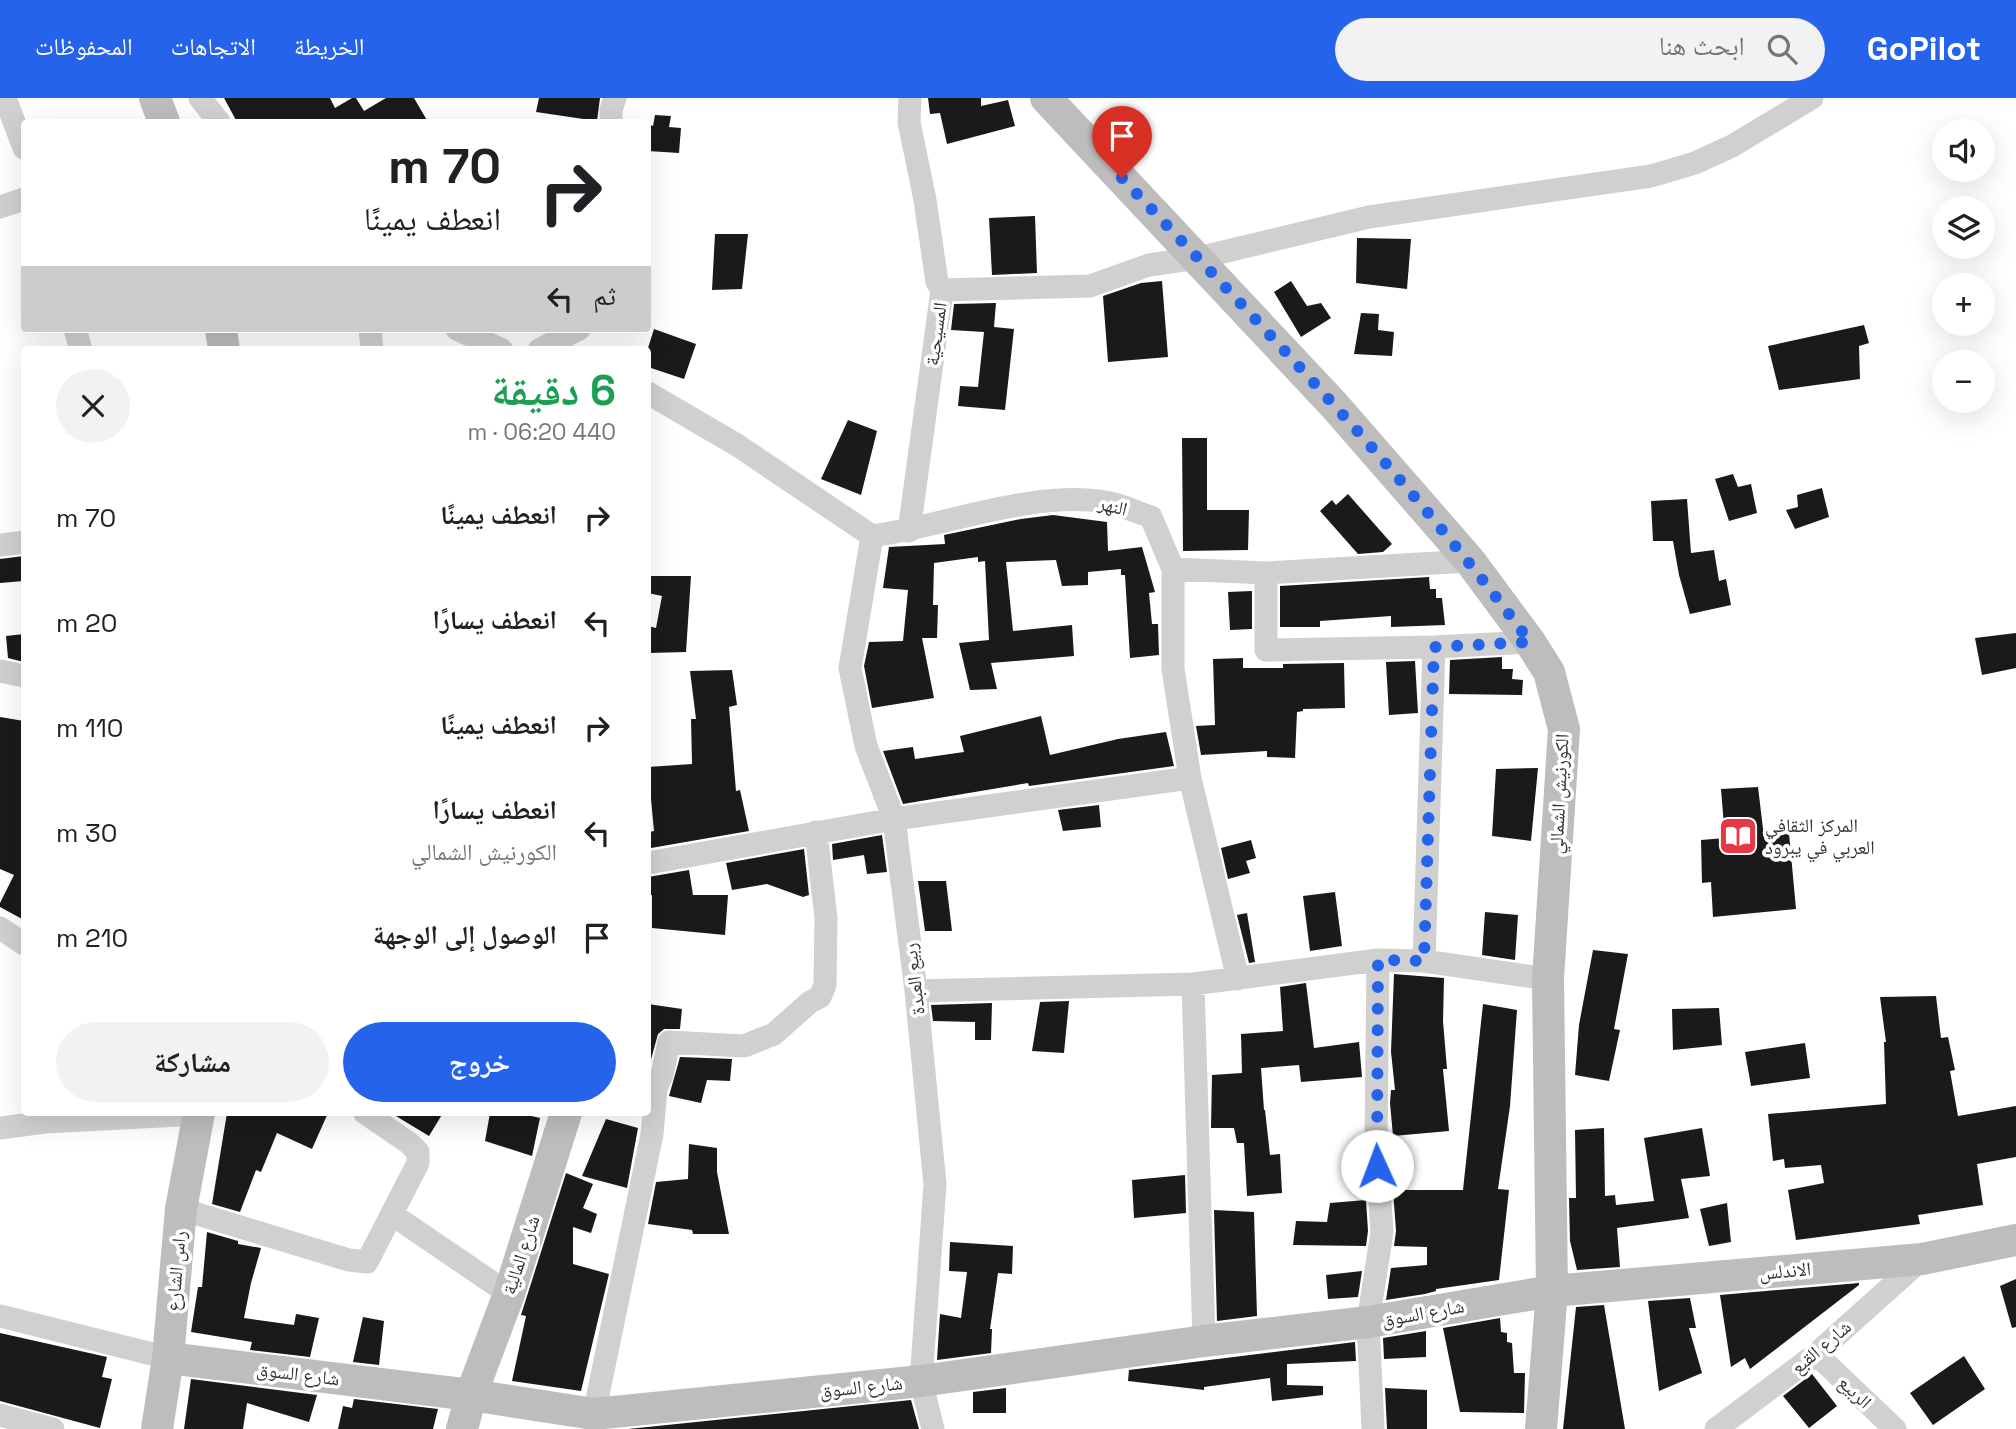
<!DOCTYPE html>
<html lang="ar">
<head>
<meta charset="utf-8">
<style>
  body { margin:0; font-family:"Space Grotesk","Noto Naskh Arabic",sans-serif; background:#f2f2f2; color:#202124; direction:rtl; height:100vh; display:flex; flex-direction:column; font-size:26px; white-space:nowrap }
  * { box-sizing:border-box; margin:0 }
  p { font-size:23px; color:#757577 }
  .icon { flex:none; width:38px; height:38px; fill:none; stroke:currentColor; stroke-width:2; stroke-linecap:round; stroke-linejoin:round }
  .map { position:relative; flex:1; overflow:hidden; direction:ltr }
  .panel { position:absolute; left:21px; top:248px; width:630px; height:770px; display:flex; flex-direction:column; background:#fff; border-radius:7px; box-shadow:0 7px 28px #0002; direction:rtl }
  .panel>* { flex:none }
  .hud { position:absolute; left:21px; top:21px; width:630px; height:214px; border-radius:7px; box-shadow:0 7px 28px #0002; direction:rtl; background:#fff; color:#202124; overflow:hidden }
  .tools { position:absolute; left:1932px; top:21px; display:grid; gap:14px }
  .tools a { display:grid; place-items:center; width:63px; height:63px; border-radius:50%; background:#fff; box-shadow:0 7px 28px #0002; font-size:35px }
  .pin { position:absolute; display:grid; place-items:center; width:60px; height:60px; color:#fff; margin:-72px -30px; border-radius:50% 50% 50% 0; rotate:-45deg; box-shadow:0 0 7px #0007 }
  .pin .icon { rotate:45deg }
  .me { position:absolute; width:77px; margin:-38px; rotate:358deg; stroke-linejoin:round; filter:drop-shadow(0 0 5px #0008) }
  .turn { display:flex; align-items:center; gap:24px; height:147px; padding:0 35px; font-size:32px }
  .turn .icon { width:91px; height:91px; stroke-width:2.5 }
  .turn b { display:block; font-size:49px; line-height:60px }
  .then { display:flex; align-items:center; height:66px; padding:0 35px; background:#0003; gap:14px; font-size:26px }
  .round { display:grid; place-items:center; flex:none; width:74px; height:74px; border-radius:37px; background:#f2f2f2 }
  .head { display:flex; align-items:center; justify-content:space-between; height:119px; padding:0 35px }
  h1 { font-size:42px; font-weight:800; line-height:52px; color:#1e9e55 }
  .button { display:flex; gap:14px; margin-top:auto; padding:14px 35px }
  .button a { flex:1; height:80px; border-radius:42px; background:#2563eb; color:#fff; font-size:28px; font-weight:800; line-height:80px; text-align:center }
  .button a+a { background:#f2f2f2; color:#202124 }
  ul { padding:0; list-style:none }
  li { display:flex; align-items:center; gap:21px; height:105px; padding:0 35px }
  li div { flex:1 }
  li b { display:block; font-size:26px }
  li em { font-style:normal }
  header { display:flex; align-items:center; gap:42px; box-sizing:border-box; height:98px; padding:0 35px; background:#2563eb; color:#fff }
  header strong { font-size:33px }
  nav { display:flex; gap:38px; margin-inline-start:auto; font-size:24px }
  .search { width:490px; height:63px; background:#f2f2f2; display:flex; align-items:center; gap:18px; box-sizing:border-box; padding:0 24px; border-radius:38px; color:#757577; font-size:26px }
  .map>svg:first-child { display:block }
  .building { fill:#1a1a1a }
  .lines { fill:none; stroke-linecap:round; stroke-linejoin:round }
  .street { stroke:#d0d0d0; stroke-width:23 }
  .secondary { stroke:#bdbdbd; stroke-width:32 }
  .route { stroke:#2563eb; stroke-width:12; stroke-dasharray:0 21.6 }
  .labels { text-anchor:middle; dominant-baseline:central; stroke-width:7; stroke-linejoin:round; paint-order:stroke }
  .street-label { font-size:19px; fill:#333; stroke:#fff }
  .poi-label { font-size:19px; fill:#333; stroke:#fff; text-anchor:start }
</style>
</head>
<body>
<header>
<strong>GoPilot</strong>
<div class="search"><svg class="icon" aria-label="search" viewBox="0 0 24 24"><circle cx="10" cy="10" r="6"/><path d="M15 15l6 6"/></svg>ابحث هنا</div>
<nav><a>الخريطة</a><a>الاتجاهات</a><a>المحفوظات</a></nav>
</header>
<div class="map">
<svg width="2016" height="1331" viewBox="0 0 2016 1331">
  <rect width="100%" height="100%" fill="#fff"/>
  <path class="building" d="M224 0H330L335 10 352 0H356L364 13 386 0H414L428 24H237Z
    M539 0H600L597 23 536 14Z
    M928 0H981V8L1008 2 1015 28 947 46 940 15 930 16Z
    M655 17 671 18 669 29 681 30 679 55 648 53V26L653 28Z
    M1035 118 1037 175 992 177 989 120Z
    M715 136H748L742 191 712 192Z
    M1357 140 1411 141 1407 191 1356 185Z
    M1162 183 1168 259 1108 264 1103 198 1141 185Z
    M1291 183 1307 208 1321 205 1331 220 1301 239 1274 194Z
    M996 205 994 229 1014 231 1005 312 958 308 960 288 978 289 984 234 951 232 954 206Z
    M1361 215 1379 216 1378 232 1394 234 1392 258 1354 256Z
    M1864 227 1869 245 1859 248 1860 281 1779 292 1768 248Z
    M654 231 696 246 684 281 648 269V250Z
    M848 322 877 333 861 397 821 381Z
    M1182 340H1207V412H1249L1248 452 1183 453Z
    M1733 376 1738 389 1751 386 1757 415 1729 423 1715 381Z
    M1822 390 1829 419 1795 431 1786 412 1798 409 1797 397Z
    M1348 396 1392 446 1383 454 1358 456 1320 413 1332 402 1336 407Z
    M1687 401 1691 455 1714 452 1719 483 1726 481 1731 507 1690 516 1679 477 1673 443H1653L1651 403Z
    M1053 417 1107 424 1108 453 1142 449 1155 494 1149 495 1152 526H1158L1159 557 1130 560 1125 477H1121V471L1088 474V487L1062 488 1056 462 1006 464 1013 533 1072 527 1074 558 991 565 997 591 970 592 959 545 989 542 985 463 978 464V459L934 465 933 507H938L937 540H922L934 600 872 610 864 568 869 544 903 543 908 492 883 490 889 449 945 446 944 437 1021 421Z
    M24 458V483L0 485V461Z
    M648 478H691L686 554 648 555V528L656 530 662 498 648 495Z
    M1429 479 1430 491H1436V500H1442L1445 527 1391 529V518L1320 523V529H1280V488Z
    M1252 493V531L1230 532 1228 494Z
    M2016 535V570L1982 577 1975 540Z
    M24 536V564L8 560 6 538Z
    M1502 559V571H1513L1512 581 1523 582 1522 597 1449 596 1450 562Z
    M1243 560V570H1283V566L1344 565 1345 610 1303 611V613L1297 614 1295 660 1267 659V653L1201 657 1196 628 1215 627 1213 561Z
    M1415 563 1418 615 1389 617 1386 564Z
    M732 572 737 607 729 609 736 693 740 692 749 733 651 750 649 734 654 733 648 669 692 666 691 621H696L690 573Z
    M1041 618 1050 657 1118 641 1166 634 1174 668 1029 688 1028 685 903 706 883 653 913 649 915 661 964 654 960 638Z
    M0 619 24 623V822L0 809V805L14 777 0 771Z
    M1538 670 1531 743 1492 738 1496 671Z
    M1758 689 1764 739 1789 735 1796 811 1713 819 1711 784 1702 785 1701 742 1725 740 1721 691Z
    M1099 707 1101 729 1063 733 1058 712Z
    M882 737 887 774 867 776 864 757 833 762 832 746Z
    M1251 742 1256 760 1246 763 1250 775 1228 781 1221 750Z
    M804 751 809 797 803 799 767 786 732 792 726 765Z
    M689 772 693 797H728L725 837 652 830V797L648 798V779Z
    M918 783H946L952 833H925Z
    M1335 794 1342 848 1310 853 1303 798Z
    M1485 814 1518 817 1515 862 1482 857Z
    M1247 815 1255 864 1249 865 1237 817Z
    M1593 852 1628 856 1614 931 1620 932 1609 983 1575 977 1579 927Z
    M1394 876 1444 880 1443 923 1447 971H1443L1449 1033 1393 1038 1390 1005 1391 992H1395L1391 954Z
    M1306 885 1314 950 1359 944 1362 979 1301 984 1299 967 1261 970 1264 1012H1265L1270 1057 1280 1056 1282 1095 1247 1098 1244 1045H1237L1234 1030H1211L1212 977 1242 975 1241 936 1283 933 1280 889Z
    M1936 898 1941 940 1948 939 1955 972 1950 973 1958 1018 2016 1008V1059L1977 1066 1983 1107 1918 1117 1920 1126 1796 1142 1788 1092 1824 1085 1821 1067 1785 1070 1784 1061 1773 1063 1768 1016 1886 1006 1884 944H1886L1880 899Z
    M1069 903 1064 955 1032 953 1040 904Z
    M992 905 991 942H975V924L933 923 931 907Z
    M648 906 682 911 680 931H664L658 936 650 965H648Z
    M1483 906 1517 912 1510 1008 1498 1091 1509 1092 1499 1182 1436 1191V1193L1425 1196 1386 1202 1391 1170 1427 1167V1149L1394 1148 1396 1133 1393 1092H1463Z
    M1719 910 1722 947 1673 952 1672 911Z
    M1805 945 1810 980 1751 988 1745 954Z
    M680 959 732 961 730 983 707 982 701 1005 669 998Z
    M227 1015H328L312 1051 277 1035 261 1074 256 1072 240 1114 212 1106Z
    M391 1015H443L429 1038Z
    M490 1015H518L540 1020 532 1058 485 1043Z
    M606 1021 638 1030 627 1090 582 1078Z
    M1604 1030 1605 1098 1615 1097 1616 1107 1654 1103 1644 1040 1702 1030 1710 1078 1681 1081 1689 1120 1617 1130 1620 1169 1577 1172 1570 1143 1569 1100H1576L1575 1032Z
    M689 1046 717 1050V1074L729 1136H693L692 1132 648 1126 656 1084 688 1081Z
    M566 1075 593 1086 583 1110 597 1116 591 1135 573 1129V1166L609 1176 581 1293 512 1283 526 1218 521 1217Z
    M1185 1077 1186 1115 1134 1120 1132 1082Z
    M1366 1102 1368 1133 1366 1148 1293 1147 1296 1123 1327 1124 1330 1105Z
    M1727 1105 1731 1144 1709 1148 1700 1111Z
    M1214 1112 1254 1114 1257 1218 1217 1223Z
    M207 1134 238 1143V1146L261 1150 251 1185 244 1220 294 1227 296 1216 319 1220 310 1259 250 1252 252 1244 191 1234 198 1189H202Z
    M950 1144 1013 1148 1012 1176 998 1175 990 1231H992L991 1255 937 1262 940 1216 961 1220 967 1174 949 1173Z
    M1362 1173 1358 1199 1328 1201 1326 1177Z
    M2016 1181V1229L2012 1230 2000 1188Z
    M1859 1185V1187L1750 1271 1745 1260 1731 1269 1720 1197Z
    M1690 1200 1696 1230H1689L1702 1275 1659 1293 1648 1203Z
    M1604 1207 1625 1331H1563L1576 1209Z
    M363 1219 384 1223 379 1267 353 1264Z
    M1500 1220 1501 1234 1507 1235V1244L1512 1245 1514 1275H1525L1524 1315 1460 1314 1443 1230Z
    M1426 1233V1259L1384 1261 1383 1240Z
    M0 1235 107 1259 102 1279 112 1281 100 1330 0 1303Z
    M1355 1244 1356 1263 1287 1266V1287L1323 1288V1297L1272 1303 1270 1280 1204 1289V1292L1128 1283 1129 1272Z
    M1964 1258 1985 1291 1933 1327 1910 1295Z
    M1812 1276 1837 1308 1809 1330 1783 1298Z
    M191 1281 317 1297 309 1324 247 1305 243 1331H184Z
    M1006 1290V1315H973V1294Z
    M1385 1290 1427 1292V1331H1387Z
    M354 1301 438 1311 433 1331H338L343 1308 352 1310Z
    M911 1302 919 1331H628Z"/>
  <g class="lines">
    <path class="street" d="M5 0 24 50
      M200 0 219 24
      M611 24V12L615 0
      M0 109 24 101
      M942 192 1090 188 1149 167 1198 160 1369 119 1651 78 1695 65 1732 48 1812 0
      M75 231 81 252
      M370 231 372 252
      M457 231 502 252
      M539 252 579 231
      M648 295 737 347 872 438C944 428 1033 392 1105 404 1120 406 1136 414 1151 419L1173 471V571L1190 680 1238 881
      M909 433 942 192 937 184 925 102 909 24 910 0
      M872 438 850 570 866 648 894 721 916 893 935 1086 921 1283 933 1331
      M0 447 24 444
      M1173 471 1266 475 1470 463
      M1266 475V552L1434 549 1530 544
      M0 573 24 578
      M648 765 894 721 1190 680
      M0 830 24 846
      M1424 863 1434 549
      M1193 886 1204 1243
      M916 893 1193 886 1378 862 1424 863 1548 881
      M0 1030 45 1024 199 1016
      M181 1111 349 1162 367 1164 418 1065V1054L409 1045 365 1015
      M393 1117 509 1196
      M0 1218 168 1260
      M1816 1256 1895 1331
      M0 1317 53 1331
      M595 1328 594 1316 652 1036 656 990 662 977 669 944 744 948 774 936 810 904 820 899 825 887 826 820 816 734
      M1373 1331 1368 1224 1382 1134 1376 1045 1378 862
      M1716 1331 1816 1256 1922 1161"/>
    <path class="secondary" d="M155 0 164 24
      M1046 0 1334 307 1470 463 1530 544 1549 574 1564 631 1548 881 1552 1193 1541 1331
      M221 231 224 252
      M168 1260 471 1297 594 1316 921 1283 1204 1243 1368 1224 1552 1193 1922 1161 2016 1142
      M157 1331 168 1260 181 1111 199 1015
      M462 1331 471 1297 509 1196 566 1015"/>
  </g>
  <g class="lines">
    <path class="route" d="M1122 80C1263 229 1407 378 1530 544L1434 549 1424 863 1378 862 1377 1068"/>
  </g>
  <defs>
    <g id="library-square" transform="scale(2.0125)"><rect x="-9" y="-9" width="18" height="18" rx="4" fill="#e63946" stroke="#fff"/><path d="M-6-4Q-3-5.5-.7-3.5V5Q-3 3-6 4ZM6-4Q3-5.5 .7-3.5V5Q3 3 6 4Z" fill="#fff"/></g>
  </defs>
  <g fill-rule="evenodd">
    <use href="#library-square" x="1738" y="738"/>
  </g>
  <g class="labels">
    <g class="street-label">
      <text transform="translate(936 236) rotate(-82)">المسيحية</text>
      <text transform="translate(1113 408) rotate(14)">النهر</text>
      <text transform="translate(1559 696) rotate(-87)">الكورنيش الشمالي</text>
      <text transform="translate(914 881) rotate(-97)">ربيع العبدة</text>
      <text transform="translate(521 1157) rotate(-72)">شارع المالية</text>
      <text transform="translate(176 1173) rotate(-85)">راس الشارع</text>
      <text transform="translate(1785 1173) rotate(-5)">الاندلس</text>
      <text transform="translate(1423 1215) rotate(-10)">شارع السوق</text>
      <text transform="translate(1821 1249) rotate(-40)">شارع القبع</text>
      <text transform="translate(298 1276) rotate(7)">شارع السوق</text>
      <text transform="translate(861 1289) rotate(-6)">شارع السوق</text>
      <text transform="translate(1855 1294) rotate(44)">الربيع</text>
    </g>
    <g class="poi-label">
      <text x="1765" y="727">المركز الثقافي<tspan x="1765" dy="22">العربي في يبرود</tspan></text>
    </g>
  </g>
</svg>
<div class="tools">
<a><svg class="icon" aria-label="sound" viewBox="0 0 24 24"><path d="M4 9h4l5-4v14l-5-4H4zM17 9q2 3 0 6"/></svg></a>
<a><svg class="icon" aria-label="layers" viewBox="0 0 24 24"><path d="M12 4l9 5-9 5-9-5zM3 14l9 5 9-5"/></svg></a>
<a>+</a>
<a>−</a>
</div>
<div class="pin" style="left:1122px;top:80px;background:#d93025"><svg class="icon" aria-label="arrive" viewBox="0 0 24 24"><path d="M6 21V4h12l-3 4 3 4H6"/></svg></div>
<svg class="me" style="left:1377px;top:1068px" viewBox="-20 -20 40 40"><circle r="19" fill="#fff"/><path d="M0-13L10 11 0 6-10 11z" fill="#2563eb"/></svg>
<div class="hud">
<div class="turn"><svg class="icon" aria-label="right" viewBox="0 0 24 24"><path d="M7 20v-9h11M14 6l5 5-5 5"/></svg><div><b>70 m</b>انعطف يمينًا</div></div>
<div class="then">ثم<svg class="icon" aria-label="left" viewBox="0 0 24 24"><path d="M17 20v-9H6M10 6l-5 5 5 5"/></svg></div>
</div>
<section class="panel">
<div class="head"><div><h1>6 دقيقة</h1><p>440 m · 06:20</p></div><a class="round"><svg class="icon" aria-label="close" viewBox="0 0 24 24"><path d="M6 6l12 12M18 6L6 18"/></svg></a></div>
<ul>
<li><svg class="icon" aria-label="right" viewBox="0 0 24 24"><path d="M7 20v-9h11M14 6l5 5-5 5"/></svg><div><b>انعطف يمينًا</b></div><em>70 m</em></li>
<li><svg class="icon" aria-label="left" viewBox="0 0 24 24"><path d="M17 20v-9H6M10 6l-5 5 5 5"/></svg><div><b>انعطف يسارًا</b></div><em>20 m</em></li>
<li><svg class="icon" aria-label="right" viewBox="0 0 24 24"><path d="M7 20v-9h11M14 6l5 5-5 5"/></svg><div><b>انعطف يمينًا</b></div><em>110 m</em></li>
<li><svg class="icon" aria-label="left" viewBox="0 0 24 24"><path d="M17 20v-9H6M10 6l-5 5 5 5"/></svg><div><b>انعطف يسارًا</b><p>الكورنيش الشمالي</p></div><em>30 m</em></li>
<li><svg class="icon" aria-label="arrive" viewBox="0 0 24 24"><path d="M6 21V4h12l-3 4 3 4H6"/></svg><div><b>الوصول إلى الوجهة</b></div><em>210 m</em></li>
</ul>
<div class="button"><a>خروج</a><a>مشاركة</a></div>
</section>
</div>
</body>
</html>
